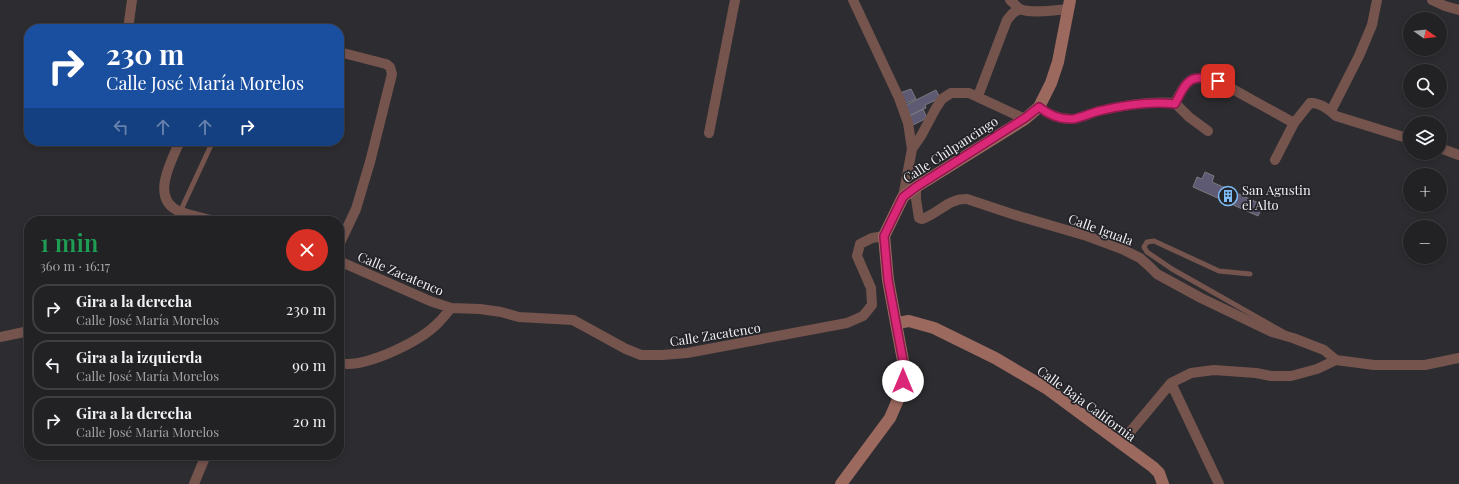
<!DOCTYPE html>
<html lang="es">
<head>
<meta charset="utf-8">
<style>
  body { margin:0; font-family:"Playfair Display",serif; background:#2a2a2d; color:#f1f3f6; height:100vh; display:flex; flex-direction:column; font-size:15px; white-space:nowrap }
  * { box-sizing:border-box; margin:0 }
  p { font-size:13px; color:#a2a4a7 }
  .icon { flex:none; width:22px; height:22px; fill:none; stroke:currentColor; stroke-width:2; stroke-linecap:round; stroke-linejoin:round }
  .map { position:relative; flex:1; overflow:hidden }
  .drawer { position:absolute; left:24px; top:216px; width:320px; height:244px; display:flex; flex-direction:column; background:#222225; border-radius:16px; box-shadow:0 2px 6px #0003,0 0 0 1px #3f3f42 }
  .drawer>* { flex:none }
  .guide { position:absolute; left:24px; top:24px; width:320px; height:122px; border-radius:16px; box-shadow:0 2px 6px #0003,0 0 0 1px #3f3f42; background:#1a4fa0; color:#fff; overflow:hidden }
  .needle { width:26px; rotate:104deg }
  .buttons { position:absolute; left:1403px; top:12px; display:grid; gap:8px }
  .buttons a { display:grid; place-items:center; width:44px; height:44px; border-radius:50%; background:#222225; box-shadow:0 2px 6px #0003,0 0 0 1px #3f3f42; font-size:20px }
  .pin { position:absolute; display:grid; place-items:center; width:34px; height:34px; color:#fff; margin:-17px; border-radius:8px; box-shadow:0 2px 6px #0006 }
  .me { position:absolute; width:44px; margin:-22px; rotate:0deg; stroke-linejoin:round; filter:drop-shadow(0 0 3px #0008) }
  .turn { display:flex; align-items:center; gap:14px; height:84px; padding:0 16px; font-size:18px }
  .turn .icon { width:52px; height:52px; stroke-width:2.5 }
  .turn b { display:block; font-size:28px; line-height:34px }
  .lanes { display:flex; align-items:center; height:38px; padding:0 16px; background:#0003; justify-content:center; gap:20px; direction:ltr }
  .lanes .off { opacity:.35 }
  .round { display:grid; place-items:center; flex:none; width:42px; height:42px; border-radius:21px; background:#2a2a2d }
  .head { display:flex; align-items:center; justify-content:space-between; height:68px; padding:0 16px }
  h1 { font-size:24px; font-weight:600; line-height:30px; color:#1e9e55 }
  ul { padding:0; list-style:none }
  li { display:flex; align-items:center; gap:12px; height:50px; margin:0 8px 6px; padding:0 8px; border:2px solid #3f3f42; border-radius:16px }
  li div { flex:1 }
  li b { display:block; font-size:15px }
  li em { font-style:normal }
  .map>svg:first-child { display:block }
  .building { fill:#5f5a74; stroke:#7a797f }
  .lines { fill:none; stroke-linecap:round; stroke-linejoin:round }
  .lane { stroke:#75544e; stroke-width:5 }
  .street { stroke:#75544e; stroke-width:10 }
  .secondary { stroke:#9c695f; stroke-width:12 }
  .route-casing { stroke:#8e194d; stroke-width:10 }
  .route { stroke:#db2777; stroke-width:7 }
  .labels { text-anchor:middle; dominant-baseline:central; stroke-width:3.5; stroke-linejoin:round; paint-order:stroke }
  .street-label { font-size:13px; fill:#f0f0f3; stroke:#242328 }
  .poi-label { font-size:13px; fill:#f0f0f3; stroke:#242328; text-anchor:start }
</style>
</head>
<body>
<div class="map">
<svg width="1459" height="484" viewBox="0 0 1459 484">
  <rect width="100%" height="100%" fill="#2d2d31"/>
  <path class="building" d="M911 89 916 99 904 104 900 93Z
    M936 90 940 98 925 105 926 108 909 116 904 106Z
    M923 109 927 118 911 126 907 117Z
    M1205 172 1214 176 1212 182 1263 205 1258 216 1193 187 1197 177 1202 179Z"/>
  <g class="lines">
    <path class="lane" d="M180 212 213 141
      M1250 274 1219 271 1154 241 1147 242 1144 247 1147 252 1172 269 1285 333"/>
    <path class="street" d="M853 0 899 98 908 123 912 149
      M1010 0C1013 2 1016 7 1020 9 1030 14 1056 10 1068 9
      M1432 0 1445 6 1459 10
      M128 29 132 0
      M339 52 386 64 390 67 392 74 370 162 356 209 339 245
      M978 96 1007 20 1013 13 1020 9
      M1175 103 1189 117 1208 131
      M1039 107C1049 115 1059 120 1073 119 1080 118 1091 113 1099 111 1124 105 1149 101 1175 103 1187 80 1190 73 1218 81L1294 123
      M1331 111 1359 56 1372 25 1377 0
      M709 133 735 0
      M180 141C171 162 149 200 181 212 192 216 204 218 215 221
      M1440 148 1459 155
      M1275 160 1294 123 1310 103C1319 102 1330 110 1336 116L1410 139
      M916 187V199L919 218 922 219C939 213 949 198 967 199L1012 214 1087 236 1122 249 1140 258 1149 266 1157 274 1201 298 1272 332 1293 338 1324 350 1336 360
      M903 197 912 149 921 136 936 108 942 99 951 93H969L1025 119
      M339 261 430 301 451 308 480 309 501 312 519 317 573 320 626 349 641 355H662L687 353 847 323 863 316 872 305 871 288 857 256 860 244 872 238 884 236
      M0 337 29 331
      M339 363C365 369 421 341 439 322 443 318 447 313 451 308
      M1171 383 1219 484
      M1120 444 1171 383 1191 373 1214 370 1256 373 1271 376H1291L1317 369 1336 360 1374 365H1425L1459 358
      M194 484 206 455"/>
    <path class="secondary" d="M897 323 909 321 934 328 995 358 1046 388 1153 467 1159 473 1163 484
      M841 484 890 418 900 395 903 381 904 366 888 280 884 236 903 197 916 187 1025 119 1039 107 1051 83 1058 62 1070 0"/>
  </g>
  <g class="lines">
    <g class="route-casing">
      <path id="route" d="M903 381 904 366 888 280 884 236 903 197 916 187 1025 118 1039 107C1049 115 1059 120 1073 119 1080 118 1091 113 1099 111 1124 105 1149 101 1175 104 1187 80 1190 73 1218 81"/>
    </g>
    <use href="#route" class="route"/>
  </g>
  <defs>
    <g id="building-ring" transform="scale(1)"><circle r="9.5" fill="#242328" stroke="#7ebdf9" stroke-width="1.5"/><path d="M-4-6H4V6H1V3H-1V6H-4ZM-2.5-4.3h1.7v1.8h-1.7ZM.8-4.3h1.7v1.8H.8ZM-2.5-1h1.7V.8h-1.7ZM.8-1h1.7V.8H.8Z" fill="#7ebdf9"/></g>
  </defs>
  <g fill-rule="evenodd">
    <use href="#building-ring" x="1228" y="196"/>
  </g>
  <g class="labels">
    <g class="street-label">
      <text transform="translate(950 149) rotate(-33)">Calle Chilpancingo</text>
      <text transform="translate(1101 229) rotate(20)">Calle Iguala</text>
      <text transform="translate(401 273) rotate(23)">Calle Zacatenco</text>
      <text transform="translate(715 334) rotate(-9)">Calle Zacatenco</text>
      <text transform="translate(1087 403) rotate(36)">Calle Baja California</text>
    </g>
    <g class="poi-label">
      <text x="1242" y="189">San Agustin<tspan x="1242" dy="15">el Alto</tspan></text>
    </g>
  </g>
</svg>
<div class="buttons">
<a><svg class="needle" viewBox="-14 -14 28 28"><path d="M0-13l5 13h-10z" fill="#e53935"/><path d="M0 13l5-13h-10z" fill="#a2a4a7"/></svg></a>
<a><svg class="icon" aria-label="search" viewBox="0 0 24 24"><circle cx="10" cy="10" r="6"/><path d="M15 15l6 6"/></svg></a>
<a><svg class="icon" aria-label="layers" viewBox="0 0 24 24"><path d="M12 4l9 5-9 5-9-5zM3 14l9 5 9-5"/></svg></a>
<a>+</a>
<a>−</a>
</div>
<div class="pin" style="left:1218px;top:81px;background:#d93025"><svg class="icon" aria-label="arrive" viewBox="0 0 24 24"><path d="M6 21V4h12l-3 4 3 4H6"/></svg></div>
<svg class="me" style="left:903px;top:381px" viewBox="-20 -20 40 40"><circle r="19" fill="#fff"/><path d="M0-13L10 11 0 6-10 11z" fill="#db2777"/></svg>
<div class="guide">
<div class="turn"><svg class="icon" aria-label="right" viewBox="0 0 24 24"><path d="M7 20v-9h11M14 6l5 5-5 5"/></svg><div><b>230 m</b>Calle José María Morelos</div></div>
<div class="lanes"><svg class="icon off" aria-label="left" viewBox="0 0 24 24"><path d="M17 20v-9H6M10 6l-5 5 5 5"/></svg><svg class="icon off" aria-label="ahead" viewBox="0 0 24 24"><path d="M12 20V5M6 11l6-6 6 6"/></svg><svg class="icon off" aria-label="ahead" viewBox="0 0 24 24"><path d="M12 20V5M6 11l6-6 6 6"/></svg><svg class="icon" aria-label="right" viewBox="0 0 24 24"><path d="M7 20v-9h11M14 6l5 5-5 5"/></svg></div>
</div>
<section class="drawer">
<div class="head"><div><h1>1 min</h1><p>360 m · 16:17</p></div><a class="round" style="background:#d93025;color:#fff"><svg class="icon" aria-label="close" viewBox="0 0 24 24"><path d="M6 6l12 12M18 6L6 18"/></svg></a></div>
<ul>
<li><svg class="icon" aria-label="right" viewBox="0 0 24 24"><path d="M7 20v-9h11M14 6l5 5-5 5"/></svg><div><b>Gira a la derecha</b><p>Calle José María Morelos</p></div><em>230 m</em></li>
<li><svg class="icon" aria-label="left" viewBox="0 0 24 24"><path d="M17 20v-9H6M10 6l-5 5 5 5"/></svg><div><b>Gira a la izquierda</b><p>Calle José María Morelos</p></div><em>90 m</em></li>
<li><svg class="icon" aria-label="right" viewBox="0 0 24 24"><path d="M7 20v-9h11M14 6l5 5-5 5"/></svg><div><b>Gira a la derecha</b><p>Calle José María Morelos</p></div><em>20 m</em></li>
</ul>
</section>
</div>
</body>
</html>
